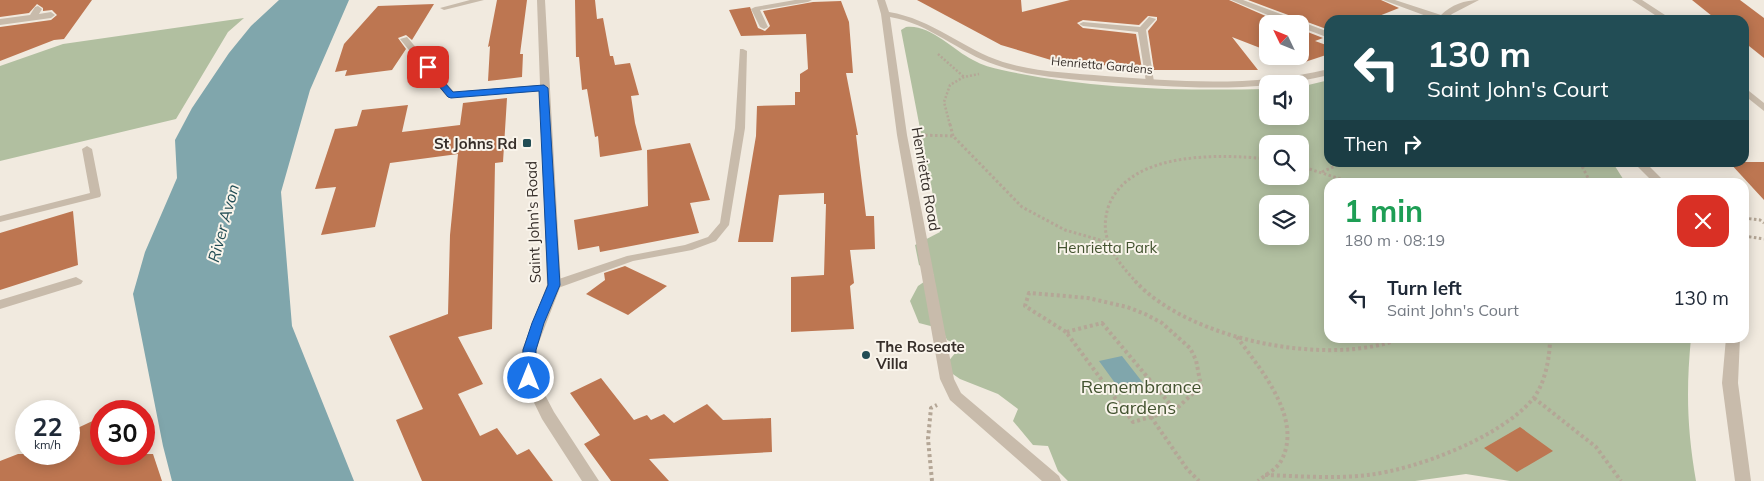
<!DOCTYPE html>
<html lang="en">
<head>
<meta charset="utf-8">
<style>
  body { margin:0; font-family:Mulish,sans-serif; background:#f2f2f3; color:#1f2937; height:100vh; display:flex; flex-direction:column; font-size:19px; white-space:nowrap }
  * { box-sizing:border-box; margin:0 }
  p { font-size:16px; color:#747a83 }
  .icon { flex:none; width:28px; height:28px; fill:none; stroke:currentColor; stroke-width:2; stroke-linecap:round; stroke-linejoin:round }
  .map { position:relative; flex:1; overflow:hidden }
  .drawer { position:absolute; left:1324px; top:178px; width:425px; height:165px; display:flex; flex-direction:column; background:#fff; border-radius:15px; box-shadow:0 2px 12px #0003 }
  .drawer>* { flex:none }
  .guide { position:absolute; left:1324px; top:15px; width:425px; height:152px; border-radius:15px; box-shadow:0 2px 12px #0003; background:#224d55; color:#fff; overflow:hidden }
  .needle { width:32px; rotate:313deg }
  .tools { position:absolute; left:1259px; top:15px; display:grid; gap:10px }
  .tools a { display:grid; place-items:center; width:50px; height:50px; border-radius:10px; background:#fff; box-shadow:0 2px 12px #0003; font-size:25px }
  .speed { position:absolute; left:15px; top:400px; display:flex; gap:10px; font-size:25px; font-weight:700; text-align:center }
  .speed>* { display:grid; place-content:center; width:65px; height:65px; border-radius:50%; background:#fff; box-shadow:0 2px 12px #0003; line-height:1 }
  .speed small { font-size:12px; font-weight:400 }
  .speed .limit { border:8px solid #d22; background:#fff; color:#111 }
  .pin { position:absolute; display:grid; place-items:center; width:42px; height:42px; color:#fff; margin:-21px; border-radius:10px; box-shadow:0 2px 8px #0006 }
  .me { position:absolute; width:55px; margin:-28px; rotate:0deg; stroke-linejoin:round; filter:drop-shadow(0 0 4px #0008) }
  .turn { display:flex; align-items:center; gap:18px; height:105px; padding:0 20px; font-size:22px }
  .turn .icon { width:65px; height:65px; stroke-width:2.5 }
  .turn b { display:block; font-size:35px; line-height:42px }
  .then { display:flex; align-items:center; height:48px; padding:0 20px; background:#0003; gap:10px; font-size:19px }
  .round { display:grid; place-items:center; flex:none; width:52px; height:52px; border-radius:15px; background:#f2f2f3 }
  .summary { display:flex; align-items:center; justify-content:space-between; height:85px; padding:0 20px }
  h1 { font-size:30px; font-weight:700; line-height:38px; color:#1e9e55 }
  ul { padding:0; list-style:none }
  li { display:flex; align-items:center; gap:15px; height:70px; padding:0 20px }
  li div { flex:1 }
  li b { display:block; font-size:19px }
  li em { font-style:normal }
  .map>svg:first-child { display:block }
  .green { fill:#b1bfa0; fill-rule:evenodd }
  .water { fill:#80a6ac }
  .building { fill:#bd7651 }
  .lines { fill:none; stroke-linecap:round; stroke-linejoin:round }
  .path-far2 { stroke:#b4a696; stroke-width:2.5; stroke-dasharray:2 2; stroke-linecap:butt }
  .path-far1 { stroke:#b4a696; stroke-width:3; stroke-dasharray:2.5 2.5; stroke-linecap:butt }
  .path { stroke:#b4a696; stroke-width:4; stroke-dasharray:3 3; stroke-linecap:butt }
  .lane { fill:#c8bbab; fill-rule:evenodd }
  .street { fill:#c8bbab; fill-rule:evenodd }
  .route { fill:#1a73e8; stroke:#114b97 }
  .poi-dot { fill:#224d55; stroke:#f9f4eb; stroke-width:2 }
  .labels { text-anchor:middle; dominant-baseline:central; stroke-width:4; stroke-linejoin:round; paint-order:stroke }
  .far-street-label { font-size:12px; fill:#372f2a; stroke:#f9f4eb }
  .poi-label { font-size:15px; font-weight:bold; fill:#372f2a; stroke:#f9f4eb; text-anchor:end }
  .street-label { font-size:15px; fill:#372f2a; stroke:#f9f4eb }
  .park-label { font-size:15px; fill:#435330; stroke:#f9f4eb }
  .water-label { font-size:16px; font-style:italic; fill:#224d55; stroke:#f9f4eb }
  .near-park-label { font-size:18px; fill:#435330; stroke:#f9f4eb }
</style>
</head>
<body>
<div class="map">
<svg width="1764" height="481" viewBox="0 0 1764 481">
  <rect width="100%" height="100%" fill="#f1eadf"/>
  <path class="green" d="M244 18 228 32 176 119 0 161V66L63 44Z
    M906 27C930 24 953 50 973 60 982 65 992 68 1002 70 1089 89 1179 91 1267 89L1268 116H1300V87L1329 80V162L1613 163 1625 182H1329V338H1691C1686 390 1687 429 1696 481H1510L1466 474 1415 481H1068L1058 471 1048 446 1033 445 1013 421 1018 409 998 394 960 379 947 370V363L961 346 947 340 942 329 919 323 910 301 918 286 934 275 919 265 915 245 940 232 901 30ZM1268 144H1300V176H1268ZM1268 204H1300V236H1268Z"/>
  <path class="water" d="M279 0H349L310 90 281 192 292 326 354 481H172L163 446 133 294 145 252 177 178 175 140 192 108 229 53 251 26Z
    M1122 356 1147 388 1123 394 1099 361Z"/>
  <path class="building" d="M0 0H92L64 39 54 40 0 61V27L51 20 57 15 52 10 43 11V8L37 4 29 13 0 17Z
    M497 0H527L520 54H523L522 77 488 81 490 46 488 47Z
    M575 0H595L597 19 603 18 610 56H613L615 65 630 63 639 95 631 96 635 123 642 150 600 157 598 136 595 137 587 89 582 90 579 57H576Z
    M917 0H1021L1022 12 1070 0H1229L1284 24H1268V51L1232 37 1258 70H1154L1148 31 1157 20V17L1148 16 1139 25 1083 20 1077 23 1083 28 1136 34 1142 69 1051 60 1001 45Z
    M1248 0H1381L1399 8 1369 20H1329V30Z
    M1692 0H1740L1764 18V58L1744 42V20H1717Z
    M841 1 849 22 853 73H846L858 135H856L866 216H874L875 249 850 250 854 283 850 286 854 329 791 332V277L824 275 826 204H824V193L779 195 773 242H738L756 136 757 106 795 105V92H800V74L808 69 806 34 741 36 729 10 750 7 758 28 765 31 770 26 763 11 813 2Z
    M434 4 412 40 406 35 398 38 406 49 392 70 345 76 347 70 335 72 344 44 378 6Z
    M1300 29 1323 38 1315 41 1329 46V54L1299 64 1279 56H1300Z
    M507 98 503 162 495 163 492 329 458 337 483 384 458 394 480 436 497 428 517 455 529 449 553 481H422L396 420 423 409 389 336 448 314 450 235 458 154 390 163 375 227 321 235 336 187 315 189 335 129 357 126 362 110 408 105 402 132 460 125 463 103Z
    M690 143 710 200 690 203 699 233 600 252 599 246 578 250 574 220 648 206 647 150Z
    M1729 162H1764V200Z
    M73 211 78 265 0 290V233Z
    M625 266 667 286 628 315 586 294 605 280 604 273Z
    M601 378 634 420 647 415 651 420 664 414 674 423 707 404 723 420 771 418 772 452 649 459 669 481H611L584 444 600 435 570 393Z
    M101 417V454H153L162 481H0V461L18 454H69V432Z
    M1520 427 1553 451 1517 472 1484 448Z"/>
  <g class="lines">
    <path class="path-far2" d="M938 54 964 77
      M950 125 944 102 950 85 964 77 979 74"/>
    <path class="path-far1" d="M950 124 953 136
      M920 135 953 136 1022 207 1065 230 1107 242
      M1580 162 1590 182
      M1300 166 1350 182
      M1322 172 1344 162
      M1744 218 1760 220 1764 223
      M1744 236 1764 239
      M1137 283C1116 260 1097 238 1109 205 1131 151 1220 154 1268 159"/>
    <path class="path" d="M1135 281C1189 340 1329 368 1402 338
      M1102 323 1175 410 1133 422 1066 332Z
      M1066 332 1025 306 1029 293 1088 298 1127 307 1145 314 1162 323 1190 348 1196 360 1201 386 1175 410
      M1237 337C1260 369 1304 419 1281 461 1276 470 1265 475 1258 481
      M1534 398 1596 447 1621 481
      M1151 417 1187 469 1199 481
      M1265 475C1299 476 1334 479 1368 475 1417 469 1499 438 1532 400 1545 385 1550 357 1550 338
      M932 481 928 439 931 408 937 405"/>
    <path class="lane" d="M470 0H484L444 10 440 8Z
      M795 0H812L808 2 760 10 768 27 764 29 760 27 751 9 755 7Z
      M1149 17 1156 19 1146 30 1154 82 1150 85 1146 82 1138 32 1083 26 1079 24 1083 22 1140 27Z
      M740 49H743L747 51 745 128 729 225 716 241 692 250 633 261 558 288H550L548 285 550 282 627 256 685 245 708 237 720 223 735 128Z
      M87 146 92 149 101 195 100 197 0 222V216L90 193 82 149Z"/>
    <path class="street" d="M537 0H545L561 285 536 350V378L554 412 599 481H582L542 419 522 378V350L547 285 540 91 447 97 400 39 407 37 454 92 540 85Z
      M877 0H885L889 12C932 19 963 49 1003 62 1036 72 1071 73 1105 76 1181 82 1255 87 1329 69V75C1254 93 1182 88 1105 82 1068 79 1031 77 996 65 959 53 929 23 890 17L907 135 954 379 961 393 1059 476 1061 481H1042L950 400 940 379 897 135 881 14Z
      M1231 0H1243L1329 32V38L1300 27V24H1290Z
      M1383 0H1395L1441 15C1451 5 1465 0 1479 0L1452 14 1446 20H1437Z
      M1632 0H1642L1665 15 1658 17Z
      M38 6 42 9 39 14 51 12 55 15 51 18 0 25V19L30 15 35 7Z
      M1744 87 1764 103V111L1744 95Z
      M1633 162H1645L1665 182H1653Z
      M76 277 83 281 81 284 0 309V300Z
      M1726 338H1740L1738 383 1751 481H1735L1722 383Z"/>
  </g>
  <path class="route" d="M428 64 453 92 544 85 548 88 560 285 544 323 536 350V378L534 381H525L523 378V350L532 323 548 285 539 91 451 98 448 97 423 67Z"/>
  <g class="poi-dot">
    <rect x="522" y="138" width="10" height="10" rx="2.5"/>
    <circle cx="866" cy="355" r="5"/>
  </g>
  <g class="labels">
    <g class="far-street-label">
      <text transform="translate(1102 65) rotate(5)">Henrietta Gardens</text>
    </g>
    <g class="poi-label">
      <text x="517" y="143">St Johns Rd</text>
      <text x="876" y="346" text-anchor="start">The Roseate<tspan x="876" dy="17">Villa</tspan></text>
    </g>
    <g class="street-label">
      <text transform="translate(926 179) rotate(80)">Henrietta Road</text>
      <text transform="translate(533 222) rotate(-92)">Saint John's Road</text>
    </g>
    <g class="park-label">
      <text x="1107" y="247">Henrietta Park</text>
    </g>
    <g class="water-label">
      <text transform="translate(223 223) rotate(-75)">River Avon</text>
    </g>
    <g class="near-park-label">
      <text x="1141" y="386">Remembrance<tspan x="1141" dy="21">Gardens</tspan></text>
    </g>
  </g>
</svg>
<div class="tools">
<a><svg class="needle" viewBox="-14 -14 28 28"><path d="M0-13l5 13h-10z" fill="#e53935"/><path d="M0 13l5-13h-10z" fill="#747a83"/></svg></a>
<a><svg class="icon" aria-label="sound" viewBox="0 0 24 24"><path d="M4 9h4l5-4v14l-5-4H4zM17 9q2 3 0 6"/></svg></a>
<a><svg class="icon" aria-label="search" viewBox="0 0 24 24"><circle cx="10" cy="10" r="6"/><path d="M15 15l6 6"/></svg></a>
<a><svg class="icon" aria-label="layers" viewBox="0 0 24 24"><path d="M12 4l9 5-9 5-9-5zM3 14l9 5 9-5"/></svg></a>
</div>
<div class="speed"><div>22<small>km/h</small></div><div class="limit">30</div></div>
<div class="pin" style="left:428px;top:67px;background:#d93025"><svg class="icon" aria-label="arrive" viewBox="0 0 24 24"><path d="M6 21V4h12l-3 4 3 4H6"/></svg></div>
<svg class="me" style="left:529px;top:378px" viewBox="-20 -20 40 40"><circle r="17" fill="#1a73e8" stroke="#fff" stroke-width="3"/><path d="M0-11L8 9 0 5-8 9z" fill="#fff"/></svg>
<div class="guide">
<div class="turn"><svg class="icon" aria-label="left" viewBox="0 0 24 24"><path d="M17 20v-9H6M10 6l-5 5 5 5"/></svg><div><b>130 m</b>Saint John's Court</div></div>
<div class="then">Then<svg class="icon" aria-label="right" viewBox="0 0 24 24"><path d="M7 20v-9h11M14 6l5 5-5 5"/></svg></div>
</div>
<section class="drawer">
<div class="summary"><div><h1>1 min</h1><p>180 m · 08:19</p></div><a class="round" style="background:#d93025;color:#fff"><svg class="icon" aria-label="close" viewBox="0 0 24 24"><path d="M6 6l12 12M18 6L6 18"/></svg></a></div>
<ul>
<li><svg class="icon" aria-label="left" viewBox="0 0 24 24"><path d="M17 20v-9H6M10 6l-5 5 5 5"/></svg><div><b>Turn left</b><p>Saint John's Court</p></div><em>130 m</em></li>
</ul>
</section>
</div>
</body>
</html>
